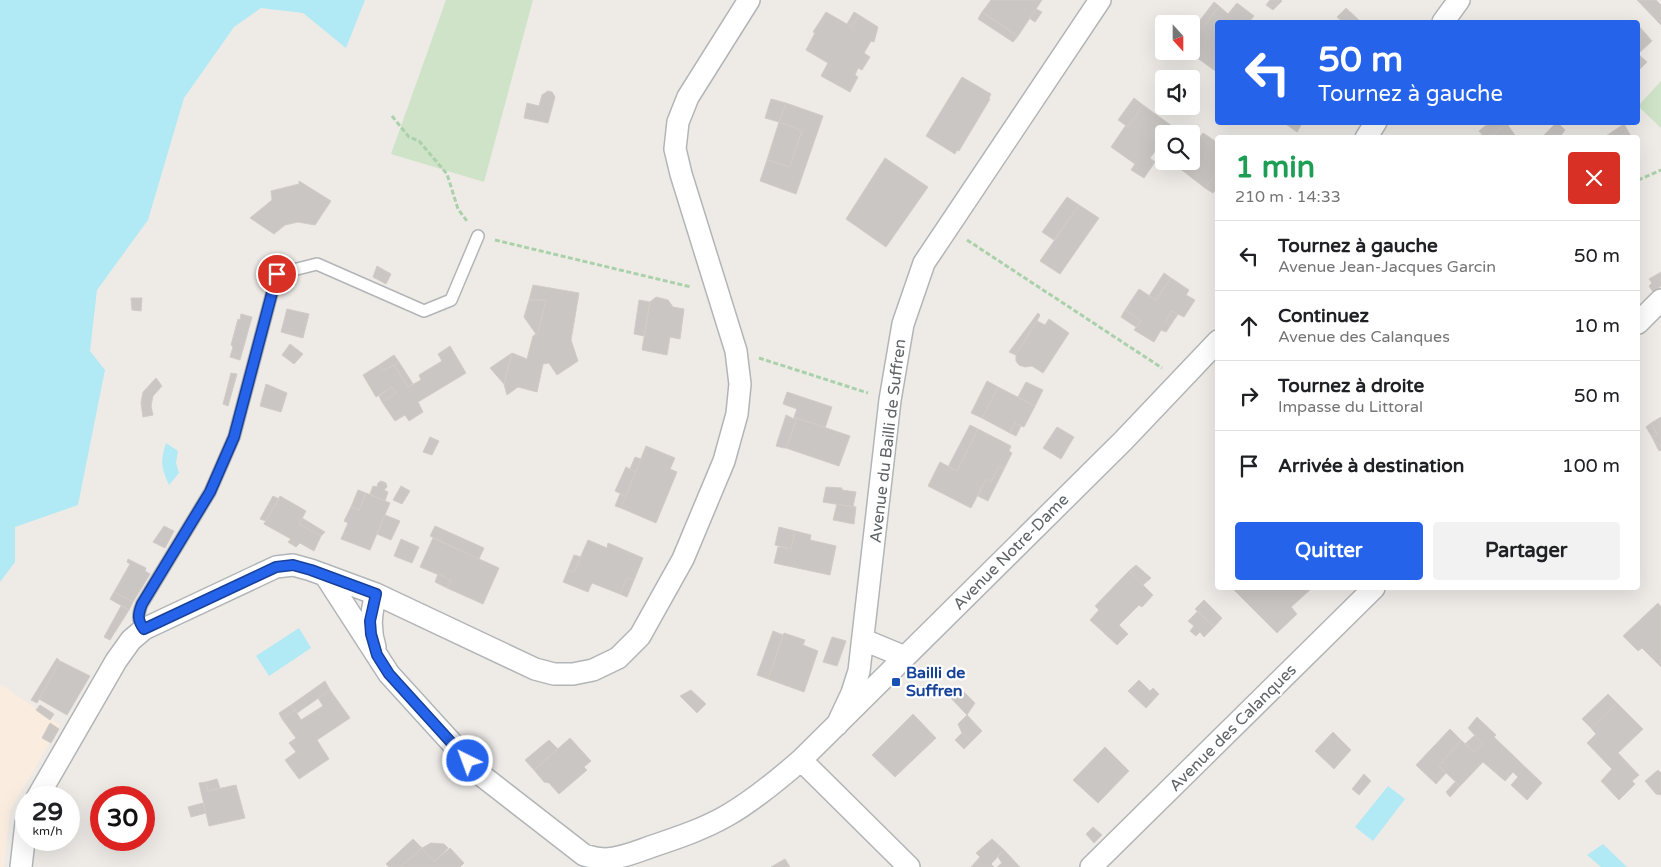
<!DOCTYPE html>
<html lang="fr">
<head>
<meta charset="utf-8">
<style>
  body { margin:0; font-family:"Varela Round",sans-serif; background:#f2f2f2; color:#202124; height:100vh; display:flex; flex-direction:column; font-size:19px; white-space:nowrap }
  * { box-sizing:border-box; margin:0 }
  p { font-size:16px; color:#757577 }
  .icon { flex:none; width:28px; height:28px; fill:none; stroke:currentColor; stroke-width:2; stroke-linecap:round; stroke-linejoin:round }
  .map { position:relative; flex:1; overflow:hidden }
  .details { position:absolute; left:1215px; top:135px; width:425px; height:455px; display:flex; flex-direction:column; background:#fff; border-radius:5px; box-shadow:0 5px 20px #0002 }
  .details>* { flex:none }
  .banner { position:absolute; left:1215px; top:20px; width:425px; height:105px; border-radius:5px; box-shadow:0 5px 20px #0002; background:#2563eb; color:#fff; overflow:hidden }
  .needle { width:32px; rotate:159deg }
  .controls { position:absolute; left:1155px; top:15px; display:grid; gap:10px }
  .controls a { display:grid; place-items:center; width:45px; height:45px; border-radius:5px; background:#fff; box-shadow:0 5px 20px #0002; font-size:25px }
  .speed { position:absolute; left:15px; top:786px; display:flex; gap:10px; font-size:25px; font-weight:700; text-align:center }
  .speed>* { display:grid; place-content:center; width:65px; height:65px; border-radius:50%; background:#fff; box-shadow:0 5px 20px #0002; line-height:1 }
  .speed small { font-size:12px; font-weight:400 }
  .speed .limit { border:8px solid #d22; background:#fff; color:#111 }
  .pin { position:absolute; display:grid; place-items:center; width:42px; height:42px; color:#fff; margin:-21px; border:2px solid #fff; border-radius:50%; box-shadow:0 1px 5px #0007 }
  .me { position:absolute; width:55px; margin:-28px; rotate:318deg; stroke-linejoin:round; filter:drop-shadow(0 0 4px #0008) }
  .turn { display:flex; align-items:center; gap:18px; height:105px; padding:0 20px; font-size:22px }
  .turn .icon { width:65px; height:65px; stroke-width:2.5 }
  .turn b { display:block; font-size:35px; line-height:42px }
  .round { display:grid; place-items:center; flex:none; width:52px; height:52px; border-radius:5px; background:#f2f2f2 }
  .summary { display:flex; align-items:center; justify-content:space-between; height:85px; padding:0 20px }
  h1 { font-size:30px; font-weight:700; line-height:38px; color:#1e9e55 }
  .cta { display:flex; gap:10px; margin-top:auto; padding:10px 20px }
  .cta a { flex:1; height:58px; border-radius:5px; background:#2563eb; color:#fff; font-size:20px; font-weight:700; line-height:58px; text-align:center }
  .cta a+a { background:#f2f2f2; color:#202124 }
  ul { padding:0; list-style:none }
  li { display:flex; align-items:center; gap:15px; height:70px; padding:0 20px; border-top:1px solid #e0e0e0 }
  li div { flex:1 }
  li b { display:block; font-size:19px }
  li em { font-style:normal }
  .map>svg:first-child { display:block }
  .commercial { fill:#faede0 }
  .green { fill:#cee3c7 }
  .water { fill:#b1e9f4 }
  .building { fill:#cac6c3; stroke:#d2cbc6 }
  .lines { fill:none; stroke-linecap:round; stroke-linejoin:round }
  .service-casing { stroke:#b2b5b7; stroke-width:14 }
  .minor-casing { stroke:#b2b5b7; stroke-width:24 }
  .path { stroke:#aad1aa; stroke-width:3; stroke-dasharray:5 2.5; stroke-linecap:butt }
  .service { stroke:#fff; stroke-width:11 }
  .minor { stroke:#fff; stroke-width:21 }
  .route-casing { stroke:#184099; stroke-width:12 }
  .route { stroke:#2563eb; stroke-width:9 }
  .transit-dot { fill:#1a4fb4; stroke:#fff; stroke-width:2 }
  .labels { text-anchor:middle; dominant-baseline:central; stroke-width:4.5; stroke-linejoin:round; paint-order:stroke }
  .street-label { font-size:16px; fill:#5e6365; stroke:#fff }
  .transit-label { font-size:16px; font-weight:bold; fill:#164399; stroke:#fff; text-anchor:start }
</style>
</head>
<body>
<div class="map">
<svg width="1661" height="867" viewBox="0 0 1661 867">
  <rect width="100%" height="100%" fill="#eeebe7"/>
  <path class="commercial" d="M0 684 60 725 10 811 4 867H0Z"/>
  <path class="green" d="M446 0H533L484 182 391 154Z
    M1661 81V128L1638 106Z"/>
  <path class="water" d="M0 0H365L346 48 303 13 261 8 234 27 184 98 148 220 97 290 90 351 105 370 78 505 15 527V562L0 582Z
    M166 443 178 451 176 463 179 473 169 485C161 467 160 462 166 443Z
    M299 628 311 648 269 676 256 656Z
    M1388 786 1405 799 1373 841 1355 827Z
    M1603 844 1627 867H1601L1587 855Z"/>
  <path class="building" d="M991 0H1042L1018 36 982 12Z
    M1270 0H1281L1282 1 1273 10 1266 5Z
    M1637 0H1656L1661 5V25Z
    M1214 2 1219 6 1202 29 1197 24Z
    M1237 3 1254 16 1249 22H1218V73L1188 51H1191V35L1199 26 1202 29 1219 6 1228 14Z
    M1346 8 1361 22H1343L1337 17Z
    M1036 9 1042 12 1035 22 1029 18Z
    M826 12 852 27 859 15 878 27 874 42 871 41 864 53 870 57 862 70 858 68 855 75 858 77 850 92 821 76 828 63 806 50 815 33 813 32Z
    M854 12 859 15 852 27 847 24Z
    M982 12 1018 36 1013 42 978 19Z
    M1638 25 1652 41 1638 54 1647 62 1638 71Z
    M962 77 991 94 989 98 990 99 959 151 957 150 955 154 926 136Z
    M548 91 552 92 555 97 548 123 524 118 527 103 539 106 542 95Z
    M1134 98 1143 105 1128 127 1118 120Z
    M771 99 786 103 779 122 765 118Z
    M786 103 823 116 796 194 760 181 767 160 790 167 802 131 779 122Z
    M1143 105 1176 129 1172 134H1164V139L1150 158 1155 162 1144 178 1131 170 1135 164 1111 147 1126 125 1128 127Z
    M779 122 802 131 790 167 767 160Z
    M1283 122H1303L1297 132Z
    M1490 122H1506L1507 124 1489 138H1485L1479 131Z
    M1557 122 1565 130 1559 138H1547L1544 135Z
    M1507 124 1517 138H1489Z
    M1624 124 1632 138H1603Z
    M1203 133 1218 143V171L1205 188 1178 167 1182 161H1191V148Z
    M885 158 928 187 886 247 846 219Z
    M1218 171V188L1213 193 1205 188Z
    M299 181 331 201 315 225 298 222 285 225 274 234 250 218 272 200 271 191 299 184Z
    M1067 197 1079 205 1054 240 1042 232Z
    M1079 205 1099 218 1060 274 1040 261Z
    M377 266 391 274 386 284 373 277Z
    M1661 272V286L1653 292 1649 286 1652 283 1649 279Z
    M1164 273 1171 278 1156 300 1149 296Z
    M1171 278 1189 290 1186 295 1195 300 1184 317 1172 311 1165 322 1170 326 1166 332 1161 330 1154 342 1134 330 1141 321 1125 310 1139 289 1156 300Z
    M533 285 579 293 571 340 578 361 557 375 549 363 543 364 537 392 518 387 507 395 504 384 512 353 527 359 533 336 538 333 546 300H529Z
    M656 297 668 300 673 307 684 309 680 339 670 337 667 355 642 350 650 302Z
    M131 298H142L141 311 132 310Z
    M529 300H546L538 333 536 334 524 317Z
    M639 300 650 302 644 336 634 334Z
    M287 309 309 314 303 338 281 332Z
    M1125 310 1141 321 1136 327 1121 317Z
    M1172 311 1178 314 1170 326 1165 322Z
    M1038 313 1040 315 1037 321 1016 355 1009 352Z
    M241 314 252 317 240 360 230 357 233 347 231 345 238 319 240 320Z
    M1049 319 1069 333 1043 373 1032 366 1025 367 1019 365 1016 361V355L1037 321 1045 325Z
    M290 344 303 354 294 364 282 355Z
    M450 346 466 373 418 402 423 412 409 421 405 415 395 421 382 402 396 393 392 387 376 397 363 375 379 365 383 371 394 365 408 387 421 380 419 375 442 361 438 354Z
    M512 353 504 384 490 368Z
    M394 355 399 362 383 371 379 365Z
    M399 362 413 384 408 387 394 365Z
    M231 373 237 374 228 406 223 404Z
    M156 378 162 386 153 396 151 406 153 415 143 417 141 403 143 392Z
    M987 381 998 387 982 418 971 413Z
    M1026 382 1043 390 1035 406 1018 397Z
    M266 384 287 393 281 412 260 406Z
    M392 387 396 393 382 402 379 396Z
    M998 387 1035 406 1024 427 1015 423 1010 433 982 418Z
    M787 392 832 407 825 428 794 417 797 409 783 404Z
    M786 415 794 419V417L797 418 786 448H784L776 446Z
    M1661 417V450L1659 451 1652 437 1657 435 1651 423Z
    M797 418 850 436 839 466 786 448Z
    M1015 423 1021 426 1016 436 1010 433Z
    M1651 423 1657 435 1652 437 1646 427Z
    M970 425 978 429 957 471 948 467Z
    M1057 427 1074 437 1061 459 1043 448Z
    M978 429 1011 446 1009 451 1012 453 1004 469 999 466 991 482 986 479 971 508 928 486 940 462 957 471Z
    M430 437 439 441 432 455 423 452Z
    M646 446 675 458 670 469 677 472 656 523 621 508Z
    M635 457 641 459 636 472 630 469Z
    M999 466 1004 469 988 501 978 496 986 479 991 482Z
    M626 467 636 472 626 496 615 491Z
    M381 481 386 483 387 487 384 490 388 492 385 501 370 494 373 486 377 487 378 483Z
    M401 486 410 491 402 504 393 500Z
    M826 487 842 488V490L856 492 853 507 823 502Z
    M358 490 366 493 359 510 351 507Z
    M366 493 390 503 370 550 341 539 348 523 344 521 351 507 359 510Z
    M620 494 626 496 621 508 615 506Z
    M273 496 279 499 266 521 260 519Z
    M280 496 306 511 299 524 321 536 314 551 300 543 296 547 288 542 291 539 264 524Z
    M837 504 856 507 854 524 833 520Z
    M385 515 400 521 391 540 377 534Z
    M302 518 325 532 321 536 299 524Z
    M164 526 174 531 165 548 153 542Z
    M435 526 484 548 479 559 430 536Z
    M779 527 795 531 791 549 775 545Z
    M795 531 811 535 810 540 836 546 830 575 774 563 778 547 791 549Z
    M433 538 499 568 483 604 447 588 451 580 420 567Z
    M401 539 419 547 412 563 394 556Z
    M588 540 607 548 608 543 643 558 634 580 627 578 620 594 592 583 588 592 563 582 568 570 574 572Z
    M574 555 581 557 574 572 568 570Z
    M128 559 146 568 145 571 150 574 133 602 114 592 130 564 127 562Z
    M1136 565 1151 578 1143 585 1129 571Z
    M1129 571 1153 595 1142 607 1139 605 1119 625 1128 634 1117 645 1090 620 1099 610 1095 606Z
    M438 574 451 580 447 588 435 582Z
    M627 578 634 580 627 597 620 594Z
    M1237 588H1312L1291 607 1297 614 1277 633 1234 590Z
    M114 592 133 602 129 610 110 599Z
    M1204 600 1222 618 1214 627 1195 609Z
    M1658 603 1661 607V667L1642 648 1638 651 1623 636Z
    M121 606 129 610 110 640 104 637Z
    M1198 611 1214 627 1204 637 1200 632 1196 636 1190 631 1194 626 1188 621Z
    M773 631 783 635 768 679 757 675Z
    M784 633 805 640 803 645 818 651 804 692 768 679Z
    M832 637 846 641 837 666 823 662Z
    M57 658 60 661 37 703 31 700Z
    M60 661 90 676 67 715 39 699Z
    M1139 680 1150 691 1153 688 1159 694 1146 708 1128 691Z
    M325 681 330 690 297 713 291 705Z
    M958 686 975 703 967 715 948 695Z
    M330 690 350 718 317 740 329 759 299 779 285 760 296 752 289 743 296 738 282 719 295 710 301 720 323 706 318 698Z
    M691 690 706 704 697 713 680 696Z
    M1608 694 1617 703 1591 728 1582 719Z
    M1617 703 1643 729 1618 753 1639 775 1632 781 1635 784 1619 800 1601 781 1612 769 1587 743 1596 734 1591 728Z
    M40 705 54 714 50 720 36 710Z
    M291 705 295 710 282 719 279 713Z
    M913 714 936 738 895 777 872 755Z
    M967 715 982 731 971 742 962 733 958 724Z
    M1477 717 1496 735 1494 737 1542 783 1527 800 1511 785 1518 777 1513 772 1505 781 1483 762 1460 786 1439 766 1461 740 1474 752 1483 744 1468 728Z
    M50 723 59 729 51 743 42 738Z
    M1450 729 1461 740 1439 766 1446 773 1436 784 1416 765Z
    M1333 732 1351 750 1334 769 1315 751Z
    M962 733 971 742 964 749 955 740Z
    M1475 735 1483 744 1474 752 1465 744Z
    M570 738 591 761 584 767 587 770 559 794 549 783 544 782 534 770Z
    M549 740 558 749 534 770 525 760Z
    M1105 747 1129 771 1098 803 1073 780Z
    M1658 770 1661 773V795L1656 794 1645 781Z
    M1364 774 1371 781 1359 795 1352 789Z
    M217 779 220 788 208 791 206 782Z
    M206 782 208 791 236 785 245 818 209 826 199 783Z
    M1455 782 1460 786 1450 797 1446 792Z
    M203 803 206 813 191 817 188 807Z
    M1093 827 1102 835 1094 843 1086 834Z
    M413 839 422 848 400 867H389L386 864Z
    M992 839 1004 850 991 864 994 867H971L980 857 976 853Z
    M431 843 444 844 448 848 434 862 422 848Z
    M422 848 434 862 450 848 464 863 460 867H400Z
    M1004 850 1020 867H997L1002 863 998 857Z
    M785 859 790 867H771Z"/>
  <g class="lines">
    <g class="service-casing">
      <path id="service" d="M144 629C137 620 138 614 142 604L210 492 234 437 277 274 317 264 424 311 451 300 478 236"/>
    </g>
    <g class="minor-casing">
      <path id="minor" d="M1443 22 1459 0
        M1366 138 1376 122
        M1638 323 1661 300
        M325 575 389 674 481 775 584 855C591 857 598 859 606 859 622 858 636 852 650 847 677 838 704 829 728 815 754 800 778 780 801 760L909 867
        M864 640 905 657
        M375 647C369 628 371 613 376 594
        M837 725 852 693 859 671 890 400 903 324 924 263 1100 0
        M801 760 1123 441 1218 341
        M37 798 116 661 131 640 144 629 276 567 293 565 311 570 376 594 535 669 554 674H573L593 670 618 658 640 636 683 559 724 461 737 414 740 384 736 351 681 174 675 149 678 122 688 97 749 0
        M21 867 26 823
        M1091 867 1374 588"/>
    </g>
    <path class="path" d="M392 116 409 137 419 141 447 174 458 209 467 221
      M1638 180 1661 170
      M495 240 691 287
      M967 240 1162 368
      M759 358 868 393"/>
    <use href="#service" class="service"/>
    <use href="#minor" class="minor"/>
  </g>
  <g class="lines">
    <g class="route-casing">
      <path id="route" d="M277 274 234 437 210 492 142 604C138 614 137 620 144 629L276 567 293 565 311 570 376 594 370 621 371 634 377 655 389 674 468 761"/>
    </g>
    <use href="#route" class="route"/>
  </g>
  <rect class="transit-dot" x="891" y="677" width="10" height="10" rx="2.5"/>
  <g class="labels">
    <g class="street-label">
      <text transform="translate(888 441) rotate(-83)">Avenue du Bailli de Suffren</text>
      <text transform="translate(1011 552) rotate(-45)">Avenue Notre-Dame</text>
      <text transform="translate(1233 728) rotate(-45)">Avenue des Calanques</text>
    </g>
    <g class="transit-label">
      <text x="906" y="673">Bailli de<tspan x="906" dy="18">Suffren</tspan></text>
    </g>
  </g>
</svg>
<div class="controls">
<a><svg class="needle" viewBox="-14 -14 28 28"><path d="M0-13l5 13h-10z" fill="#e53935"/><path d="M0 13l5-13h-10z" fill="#757577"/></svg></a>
<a><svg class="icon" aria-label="sound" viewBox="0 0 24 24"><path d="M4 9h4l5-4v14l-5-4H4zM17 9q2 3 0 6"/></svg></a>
<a><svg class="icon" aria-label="search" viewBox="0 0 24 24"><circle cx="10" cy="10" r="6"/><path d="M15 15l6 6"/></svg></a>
</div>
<div class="speed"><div>29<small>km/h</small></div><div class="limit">30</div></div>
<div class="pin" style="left:277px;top:274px;background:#d93025"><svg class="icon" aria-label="arrive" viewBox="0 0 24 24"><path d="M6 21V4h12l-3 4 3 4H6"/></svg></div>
<svg class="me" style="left:468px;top:761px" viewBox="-20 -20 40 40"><circle r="17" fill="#2563eb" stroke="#fff" stroke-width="3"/><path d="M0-11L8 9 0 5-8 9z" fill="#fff"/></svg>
<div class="banner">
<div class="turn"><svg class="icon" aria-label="left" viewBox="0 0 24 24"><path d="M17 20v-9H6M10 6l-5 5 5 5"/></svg><div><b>50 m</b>Tournez à gauche</div></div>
</div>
<section class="details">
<div class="summary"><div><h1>1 min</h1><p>210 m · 14:33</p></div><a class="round" style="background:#d93025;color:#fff"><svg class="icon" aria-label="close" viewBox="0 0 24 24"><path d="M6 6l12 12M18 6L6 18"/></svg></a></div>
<ul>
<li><svg class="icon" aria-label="left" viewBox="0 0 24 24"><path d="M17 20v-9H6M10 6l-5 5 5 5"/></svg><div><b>Tournez à gauche</b><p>Avenue Jean-Jacques Garcin</p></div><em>50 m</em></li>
<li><svg class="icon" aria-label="ahead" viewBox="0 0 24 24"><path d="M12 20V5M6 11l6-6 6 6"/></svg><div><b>Continuez</b><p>Avenue des Calanques</p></div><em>10 m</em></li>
<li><svg class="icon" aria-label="right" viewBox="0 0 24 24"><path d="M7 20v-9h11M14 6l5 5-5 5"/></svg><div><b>Tournez à droite</b><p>Impasse du Littoral</p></div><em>50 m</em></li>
<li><svg class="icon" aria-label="arrive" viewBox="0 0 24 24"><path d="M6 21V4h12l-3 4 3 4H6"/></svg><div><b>Arrivée à destination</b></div><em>100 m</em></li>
</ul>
<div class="cta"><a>Quitter</a><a>Partager</a></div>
</section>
</div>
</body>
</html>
